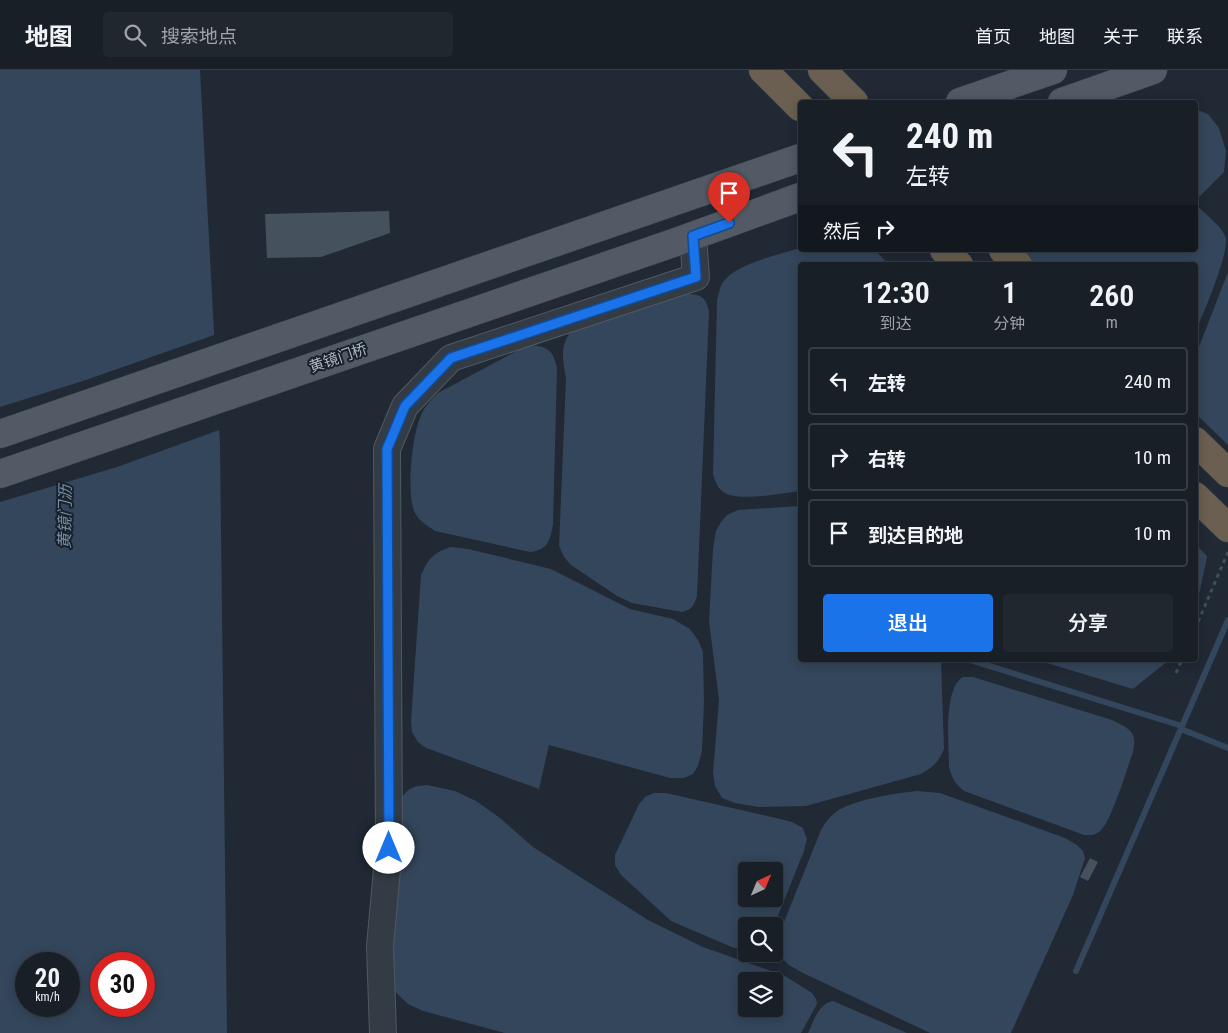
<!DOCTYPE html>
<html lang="zh">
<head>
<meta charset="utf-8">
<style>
  body { margin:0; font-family:"Roboto Condensed","Noto Sans SC",sans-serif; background:#21272f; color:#f1f3f6; height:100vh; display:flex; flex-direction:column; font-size:19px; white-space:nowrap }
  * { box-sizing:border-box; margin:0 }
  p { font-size:16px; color:#9fa2a7 }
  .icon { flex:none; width:28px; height:28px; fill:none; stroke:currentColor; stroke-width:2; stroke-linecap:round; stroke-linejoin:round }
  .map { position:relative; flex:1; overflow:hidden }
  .details { position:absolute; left:798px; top:192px; width:400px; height:400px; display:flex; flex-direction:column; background:#181f27; border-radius:5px; box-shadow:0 2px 12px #0003,0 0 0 1px #363d44 }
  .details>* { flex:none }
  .hud { position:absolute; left:798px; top:30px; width:400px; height:152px; border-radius:5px; box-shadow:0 2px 12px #0003,0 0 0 1px #363d44; background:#181f27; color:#f1f3f6; overflow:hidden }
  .needle { width:32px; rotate:44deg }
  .tools { position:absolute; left:738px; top:792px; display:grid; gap:10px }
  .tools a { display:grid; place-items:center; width:45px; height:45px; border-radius:5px; background:#181f27; box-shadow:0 2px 12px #0003,0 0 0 1px #363d44; font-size:25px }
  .speed { position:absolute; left:15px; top:882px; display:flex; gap:10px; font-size:25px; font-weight:700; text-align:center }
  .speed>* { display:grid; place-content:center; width:65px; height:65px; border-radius:50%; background:#181f27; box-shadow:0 2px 12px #0003,0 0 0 1px #363d44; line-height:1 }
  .speed small { font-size:12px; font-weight:400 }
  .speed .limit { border:8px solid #d22; background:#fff; color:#111 }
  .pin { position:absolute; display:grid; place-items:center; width:42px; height:42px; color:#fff; margin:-51px -21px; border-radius:50% 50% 50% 0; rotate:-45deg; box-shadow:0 0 5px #0007 }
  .pin .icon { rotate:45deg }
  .me { position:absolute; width:55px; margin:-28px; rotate:0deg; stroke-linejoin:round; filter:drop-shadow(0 0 4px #0008) }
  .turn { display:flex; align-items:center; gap:18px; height:105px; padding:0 25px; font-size:22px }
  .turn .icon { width:65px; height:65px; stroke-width:2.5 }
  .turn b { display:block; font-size:35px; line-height:42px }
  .then { display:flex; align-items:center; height:48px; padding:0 25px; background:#0003; gap:10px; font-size:19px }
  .eta { display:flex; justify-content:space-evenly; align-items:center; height:85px; text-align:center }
  .eta b { font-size:30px; font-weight:600; line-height:35px }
  .cta { display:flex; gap:10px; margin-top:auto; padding:10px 25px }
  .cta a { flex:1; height:58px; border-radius:5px; background:#1a73e8; color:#fff; font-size:20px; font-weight:600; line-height:58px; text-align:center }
  .cta a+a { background:#21272f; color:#f1f3f6 }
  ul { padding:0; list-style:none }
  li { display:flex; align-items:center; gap:15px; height:68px; margin:0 10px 8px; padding:0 15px; border:2px solid #363d44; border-radius:5px }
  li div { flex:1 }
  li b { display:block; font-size:19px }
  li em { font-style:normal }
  header { display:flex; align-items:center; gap:30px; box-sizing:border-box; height:70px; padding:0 25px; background:#181f27; border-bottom:1px solid #363d44 }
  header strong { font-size:24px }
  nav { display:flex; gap:28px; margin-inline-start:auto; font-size:18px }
  .search { width:350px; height:45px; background:#21272f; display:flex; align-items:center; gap:12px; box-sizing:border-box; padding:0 18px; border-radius:5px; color:#9fa2a7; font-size:19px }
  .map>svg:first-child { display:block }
  .water { fill:#34465b; fill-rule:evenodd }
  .pier { fill:#202934 }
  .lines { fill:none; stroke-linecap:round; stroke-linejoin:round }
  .stream { stroke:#34465b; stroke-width:6 }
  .building { fill:#46515e }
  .minor-casing { stroke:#505963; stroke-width:28 }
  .major-casing { stroke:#3c444e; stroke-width:29 }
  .highway-casing { stroke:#3d464f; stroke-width:29 }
  .path { stroke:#3f5153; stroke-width:3; stroke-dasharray:4 4; stroke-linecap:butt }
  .minor { stroke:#333b45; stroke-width:26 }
  .major { stroke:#515a65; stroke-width:28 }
  .highway { stroke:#6a5f50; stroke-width:28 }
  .route-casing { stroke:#114b97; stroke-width:12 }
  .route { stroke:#1a73e8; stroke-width:9 }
  .labels { text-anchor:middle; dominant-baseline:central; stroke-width:4; stroke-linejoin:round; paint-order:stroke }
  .street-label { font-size:15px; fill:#adb6c2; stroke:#182029 }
  .water-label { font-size:16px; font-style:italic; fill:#768eaa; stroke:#182029 }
</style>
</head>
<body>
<header>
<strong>地图</strong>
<div class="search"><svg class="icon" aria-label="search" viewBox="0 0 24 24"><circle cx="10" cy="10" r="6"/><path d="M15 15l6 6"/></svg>搜索地点</div>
<nav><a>首页</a><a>地图</a><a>关于</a><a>联系</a></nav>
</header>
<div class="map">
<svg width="1228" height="963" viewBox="0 0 1228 963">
  <rect width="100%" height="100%" fill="#202934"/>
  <path class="water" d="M0 0H200L220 375 227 963H0ZM26 894H69V936H26ZM101 894H144V936H101Z
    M1195 39 1208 44 1219 58 1226 81 1224 102 1195 131Z
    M1195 134C1205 144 1221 155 1226 168 1228 187 1203 244 1195 263V195H1026L1011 180H1195Z
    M800 178V180H874L890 195H800V421C783 423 734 433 722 421 717 417 715 410 713 404L717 230C719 225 719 219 722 214 733 194 778 185 800 178Z
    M1228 202V382L1195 357V287Z
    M687 224C701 224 707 228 709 242L697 526C694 535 692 540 682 542L632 533 617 526 571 495 564 487 559 476 566 309C563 290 559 278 571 261Z
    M528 275C547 276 554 280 557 299L553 455C549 472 549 479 530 482L435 461C428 456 419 451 415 443 406 425 412 366 420 348 423 338 431 330 438 323Z
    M800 436V590H941L944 679C939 692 933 697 921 704L806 736 758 737 735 733 722 728 715 716 713 703 719 630 709 551 713 479 716 461 721 452 727 445 738 440Z
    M1195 459 1210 473 1195 543Z
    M451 477 468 479 551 499 630 539 673 549 690 559 698 570 703 582 704 632 702 681 698 696 693 704 684 708H670L549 675 539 719 426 678 418 672 412 662 411 651 421 505C429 488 433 483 451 477Z
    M1037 590H1169L1133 619Z
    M963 607H973L1112 650C1129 659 1138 661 1133 682 1127 698 1111 754 1099 762 1094 766 1089 765 1084 765L964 721C955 714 952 708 949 697 949 676 943 618 963 607Z
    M427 715 455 721 476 731 500 748 533 777 648 850 703 877 785 906 812 923 816 929 817 934 801 963H505L423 941 408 934 392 919 391 823 402 727C409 717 415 716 427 715ZM746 911H774V939H746Z
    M917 721 940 723 1065 768 1077 775 1083 781 1085 788 1073 825 1011 963H930L803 903 789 895 780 886 777 877 778 867 821 760C825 753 829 747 836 742 852 730 896 723 917 721Z
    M654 723H666L776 748 792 752 803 758 807 769 804 781 775 853 773 856H746V879L734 878 671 851 621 805 615 795V785L639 734 645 727ZM746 801H774V829H746Z
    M833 931 840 934 907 963H808C814 951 818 934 833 931Z"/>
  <path class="pier" d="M217 264 222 359 117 397 0 432V337L83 311Z
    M1195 343 1228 375V385L1195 360Z
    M1195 457 1212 472 1209 488 1195 474Z"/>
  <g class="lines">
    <path class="stream" d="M970 590 1182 656
      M1181 659 1228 678
      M1076 901 1228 550"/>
  </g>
  <path class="building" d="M389 141 390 163 321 187 267 188 265 144Z
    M1090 788 1098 792 1088 811 1080 807Z"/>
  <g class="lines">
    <g class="minor-casing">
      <path id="minor" d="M383 963 380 876 389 778 387 379 405 336 451 288 696 207 693 166"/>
    </g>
    <g class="major-casing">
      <path id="major" d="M960 32 1053 0
        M1062 32 1153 0
        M0 364 800 88
        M0 404 676 172 800 127"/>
    </g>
    <g class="highway-casing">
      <path id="highway" d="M763 0 800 37
        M822 0 854 32
        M944 180 959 195
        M1003 180 1018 195
        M1195 371 1228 403
        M1195 426 1228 458"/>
    </g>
    <path class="path" d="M1195 559 1228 482
      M1176 603 1182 590"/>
    <use href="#minor" class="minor"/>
    <use href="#major" class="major"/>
    <use href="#highway" class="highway"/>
  </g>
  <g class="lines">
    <g class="route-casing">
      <path id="route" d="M389 778 387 379 405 336 451 288 696 207 693 166 729 153"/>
    </g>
    <use href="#route" class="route"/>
  </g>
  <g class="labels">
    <g class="street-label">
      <text transform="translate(338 288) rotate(-19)">黄镜门桥</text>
    </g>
    <g class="water-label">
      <text transform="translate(65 447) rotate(-89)">黄镜门沥</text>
    </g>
  </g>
</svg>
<div class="tools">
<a><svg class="needle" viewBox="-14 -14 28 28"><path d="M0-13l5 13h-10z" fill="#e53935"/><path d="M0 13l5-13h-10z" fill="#9fa2a7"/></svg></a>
<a><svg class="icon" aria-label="search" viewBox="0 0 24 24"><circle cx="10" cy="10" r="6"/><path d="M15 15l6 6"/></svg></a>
<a><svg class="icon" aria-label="layers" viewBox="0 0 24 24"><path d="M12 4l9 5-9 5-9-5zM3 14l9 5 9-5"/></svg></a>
</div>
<div class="speed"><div>20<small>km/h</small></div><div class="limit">30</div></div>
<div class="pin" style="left:729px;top:153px;background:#d93025"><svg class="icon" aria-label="arrive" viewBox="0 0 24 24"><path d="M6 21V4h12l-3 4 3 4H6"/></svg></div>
<svg class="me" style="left:389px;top:778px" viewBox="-20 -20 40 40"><circle r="19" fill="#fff"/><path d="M0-13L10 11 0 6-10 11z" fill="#1a73e8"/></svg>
<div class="hud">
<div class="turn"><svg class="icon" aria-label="left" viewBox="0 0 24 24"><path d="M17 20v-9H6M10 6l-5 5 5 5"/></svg><div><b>240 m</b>左转</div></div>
<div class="then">然后<svg class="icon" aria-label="right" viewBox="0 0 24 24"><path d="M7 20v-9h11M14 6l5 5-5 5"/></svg></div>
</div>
<section class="details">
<div class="eta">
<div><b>12:30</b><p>到达</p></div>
<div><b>1</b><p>分钟</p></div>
<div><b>260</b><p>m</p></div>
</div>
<ul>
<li><svg class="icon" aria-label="left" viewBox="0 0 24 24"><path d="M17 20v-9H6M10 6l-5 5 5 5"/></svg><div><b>左转</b></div><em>240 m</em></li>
<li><svg class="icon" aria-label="right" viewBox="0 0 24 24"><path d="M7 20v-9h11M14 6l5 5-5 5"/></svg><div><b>右转</b></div><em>10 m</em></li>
<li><svg class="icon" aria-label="arrive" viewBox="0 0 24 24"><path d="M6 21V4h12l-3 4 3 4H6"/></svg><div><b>到达目的地</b></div><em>10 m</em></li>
</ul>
<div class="cta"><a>退出</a><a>分享</a></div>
</section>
</div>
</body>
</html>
